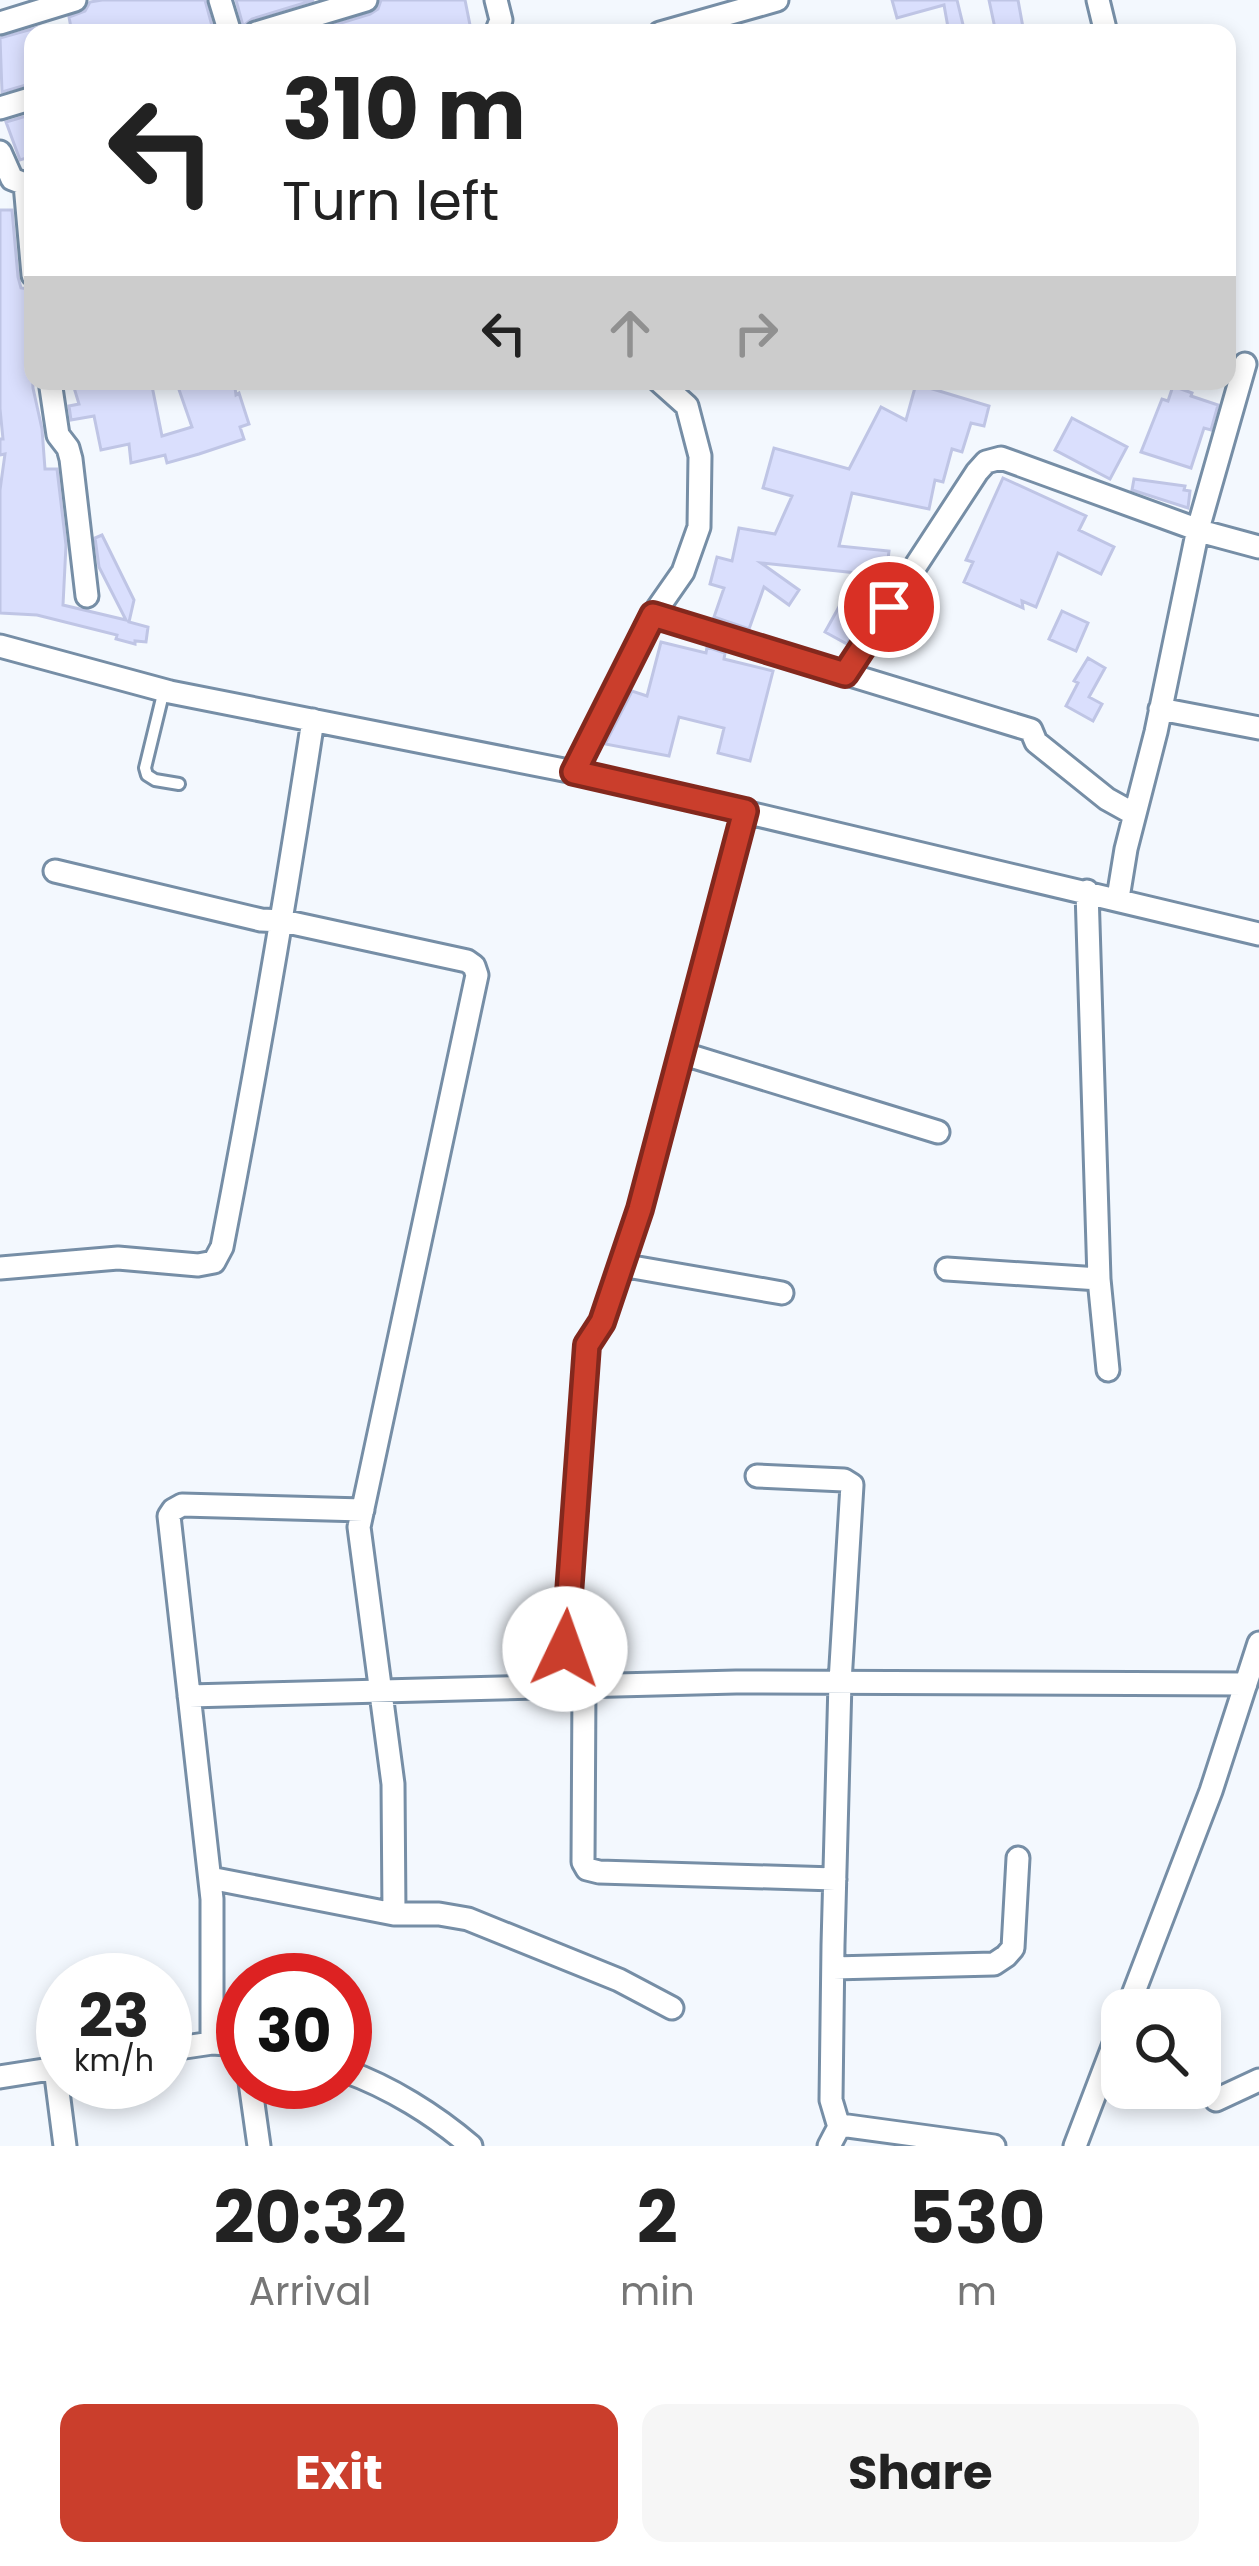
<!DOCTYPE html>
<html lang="en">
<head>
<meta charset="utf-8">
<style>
  body { margin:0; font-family:Poppins,sans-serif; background:#f6f6f6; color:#222; height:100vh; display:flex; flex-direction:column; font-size:45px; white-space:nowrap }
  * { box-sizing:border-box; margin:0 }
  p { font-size:39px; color:#767676 }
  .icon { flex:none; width:66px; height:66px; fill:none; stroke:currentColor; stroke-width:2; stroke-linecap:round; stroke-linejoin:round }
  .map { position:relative; height:2146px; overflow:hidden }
  .details { display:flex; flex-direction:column; background:#fff; flex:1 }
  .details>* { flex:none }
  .guide { position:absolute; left:24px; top:24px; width:1212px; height:366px; border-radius:24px; box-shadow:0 6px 18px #0003; background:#fff; color:#222; overflow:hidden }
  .buttons { position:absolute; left:1101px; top:1989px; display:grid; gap:24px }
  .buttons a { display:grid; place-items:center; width:120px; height:120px; border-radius:24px; background:#fff; box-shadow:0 6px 18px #0003; font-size:60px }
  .speed { position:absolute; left:36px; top:1953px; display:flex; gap:24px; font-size:60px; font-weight:700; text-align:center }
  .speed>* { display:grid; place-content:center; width:156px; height:156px; border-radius:50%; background:#fff; box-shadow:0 6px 18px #0003; line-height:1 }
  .speed small { font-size:30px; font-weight:400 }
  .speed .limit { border:18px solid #d22; background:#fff; color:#111 }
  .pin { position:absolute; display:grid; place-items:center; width:102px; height:102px; color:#fff; margin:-51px; border:6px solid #fff; border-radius:50%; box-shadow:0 3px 12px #0007 }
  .me { position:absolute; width:132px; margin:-66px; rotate:3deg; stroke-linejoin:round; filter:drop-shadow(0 0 9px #0008) }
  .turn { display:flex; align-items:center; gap:42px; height:252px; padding:0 60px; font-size:54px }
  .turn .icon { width:156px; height:156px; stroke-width:2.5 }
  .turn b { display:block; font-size:84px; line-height:102px }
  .lanes { display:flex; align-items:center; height:114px; padding:0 60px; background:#0003; justify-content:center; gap:60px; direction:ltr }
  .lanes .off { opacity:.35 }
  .eta { display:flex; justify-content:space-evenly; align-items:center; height:204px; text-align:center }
  .eta b { font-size:72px; font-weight:700; line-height:84px }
  .button { display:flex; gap:24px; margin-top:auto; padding:24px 60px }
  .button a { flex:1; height:138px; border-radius:24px; background:#ca3e2c; color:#fff; font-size:48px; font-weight:700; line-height:138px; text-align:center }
  .button a+a { background:#f6f6f6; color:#222 }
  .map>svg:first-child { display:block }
  .building { fill:#dadffd; stroke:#bfc5e5; stroke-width:3 }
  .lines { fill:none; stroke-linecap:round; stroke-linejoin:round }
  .service-casing { stroke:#768ea6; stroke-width:16 }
  .minor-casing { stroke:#768ea6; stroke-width:27 }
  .service { stroke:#fff; stroke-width:10 }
  .minor { stroke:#fff; stroke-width:21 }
  .route-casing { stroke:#83281d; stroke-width:30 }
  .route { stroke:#ca3e2c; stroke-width:21 }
</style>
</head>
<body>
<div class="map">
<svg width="1259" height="2146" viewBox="0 0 1259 2146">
  <rect width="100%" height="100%" fill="#f3f8fe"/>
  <path class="building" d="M102 0H205L214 33H72L69 17 85 11 90 2Z
    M236 0H314L252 19 243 26Z
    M381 0H465L471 30 455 33H308L370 14 378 9Z
    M892 0H957L965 33H949L944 5 897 18Z
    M989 0H1018L1024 33H996Z
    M39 27 41 33H33V83L2 92 0 38Z
    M33 114V156L20 160 6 122Z
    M0 210H12L18 277 21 288 29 289 33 388 42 429 45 469H57L66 545 63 605 126 620 99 567 95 538 102 535 134 600 129 622 148 627 146 642 135 641V644L116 639 117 635 37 615 0 613V490L5 454 0 455V439H3L0 409Z
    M72 381H151L162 436 192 427 176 381H234L236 395 239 393 249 424 240 427 244 439 199 454 167 463 165 455 131 463 129 444 101 450 94 416 71 420 69 406 79 404Z
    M916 384 989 406 984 426 971 423 962 452 952 449 943 482 935 480 929 509 852 493 839 546 889 551 886 576 761 563 799 590 789 605 764 587 749 629 714 617 724 588 710 584 717 557 732 561 739 528 775 534 792 496 763 488 774 448 849 469 881 407 906 420Z
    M1173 386 1192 393 1191 396 1218 405 1211 430 1204 428 1191 468 1141 452 1162 399 1168 401Z
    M1072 418 1127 447 1110 479 1055 450Z
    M1003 478 1086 516 1079 530 1114 547 1101 574 1058 553 1036 607 1022 601 1023 608 964 582 973 562 966 560Z
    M1134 479 1185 486 1184 490 1190 491 1188 508 1132 490Z
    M850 587 875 601 847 644 825 632Z
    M1062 611 1088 623 1076 651 1049 639Z
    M661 642 706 653 707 647 725 653 724 659 773 671 750 761 718 753 724 728 679 717 669 756 605 744 632 691 647 696Z
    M1088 658 1105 668 1089 697 1102 704 1093 721 1066 706 1078 683 1074 681Z"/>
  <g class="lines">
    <g class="service-casing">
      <path id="service" d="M164 690 145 768 147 775 155 780 179 784"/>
    </g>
    <g class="minor-casing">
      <path id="minor" d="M220 0 230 33
        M1098 0 1106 33
        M0 23 75 0
        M256 33 366 0
        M496 33 501 20 496 0
        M660 33 777 0
        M0 108 33 98
        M0 152 12 179 25 184 33 181
        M25 184 33 275
        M50 381 58 435 68 448 71 459 87 596
        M653 615 1031 730 1036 742 1107 799 1134 814
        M0 646 170 692 589 775 1259 934
        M845 674 977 472 986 462 1001 458 1207 533 1259 547
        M1160 709 1259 728
        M574 772 653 615 683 572 699 527 700 456 687 406 659 381
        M55 871 261 920 283 921 467 961 474 966 477 975 359 1527 393 1784 394 1914
        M1087 891 1099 1279 1108 1370
        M1118 898 1126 849 1156 732 1198 529 1245 364
        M681 1053 938 1132
        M621 1265 782 1293
        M0 1268 118 1258 198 1265 214 1262 222 1247C256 1072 286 897 313 720
        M947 1269 1099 1279
        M757 1476 844 1480 852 1485 840 1682 833 1945 831 2100 839 2127 829 2146
        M563 1686 587 1345 602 1322 640 1209 745 811
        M584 1686 583 1862 587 1869 599 1872 835 1879
        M189 1696 736 1682 1246 1684
        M210 1878 394 1914H439L468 1919 619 1980 672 2008
        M833 1968 994 1964 1006 1956 1013 1948 1018 1858
        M1127 2010 1211 1791 1259 1643
        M212 2043V1899L169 1516 173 1510 182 1505 363 1510
        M165 2050 212 2043 243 2045
        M55 2068 65 2146
        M345 2071C390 2087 435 2115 471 2146
        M0 2077 63 2067
        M250 2082 259 2146
        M1216 2100 1259 2080
        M839 2127 848 2126 994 2146
        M1075 2146 1122 2023"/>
    </g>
    <use href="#service" class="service"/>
    <use href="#minor" class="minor"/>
  </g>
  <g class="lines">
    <g class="route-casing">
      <path id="route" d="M565 1649 587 1345 602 1322 640 1209 745 811 574 772 653 615 845 674 889 607"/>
    </g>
    <use href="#route" class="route"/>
  </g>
</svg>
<div class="buttons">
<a><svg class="icon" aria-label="search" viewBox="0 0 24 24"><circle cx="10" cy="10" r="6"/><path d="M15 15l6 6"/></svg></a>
</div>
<div class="speed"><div>23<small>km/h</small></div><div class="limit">30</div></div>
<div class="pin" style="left:889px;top:607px;background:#d93025"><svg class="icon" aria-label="arrive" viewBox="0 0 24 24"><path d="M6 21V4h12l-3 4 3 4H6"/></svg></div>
<svg class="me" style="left:565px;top:1649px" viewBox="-20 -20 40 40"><circle r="19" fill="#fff"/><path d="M0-13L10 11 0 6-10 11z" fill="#ca3e2c"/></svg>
<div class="guide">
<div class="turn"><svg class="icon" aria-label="left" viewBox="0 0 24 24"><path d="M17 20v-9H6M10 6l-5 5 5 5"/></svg><div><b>310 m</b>Turn left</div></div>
<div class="lanes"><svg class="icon" aria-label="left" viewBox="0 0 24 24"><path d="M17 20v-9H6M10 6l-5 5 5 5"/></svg><svg class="icon off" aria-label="ahead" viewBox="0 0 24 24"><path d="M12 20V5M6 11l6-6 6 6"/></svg><svg class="icon off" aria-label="right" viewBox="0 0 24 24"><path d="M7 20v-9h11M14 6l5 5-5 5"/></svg></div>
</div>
</div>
<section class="details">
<div class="eta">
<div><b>20:32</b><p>Arrival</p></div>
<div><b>2</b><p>min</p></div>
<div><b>530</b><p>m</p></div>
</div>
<div class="button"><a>Exit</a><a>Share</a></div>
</section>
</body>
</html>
